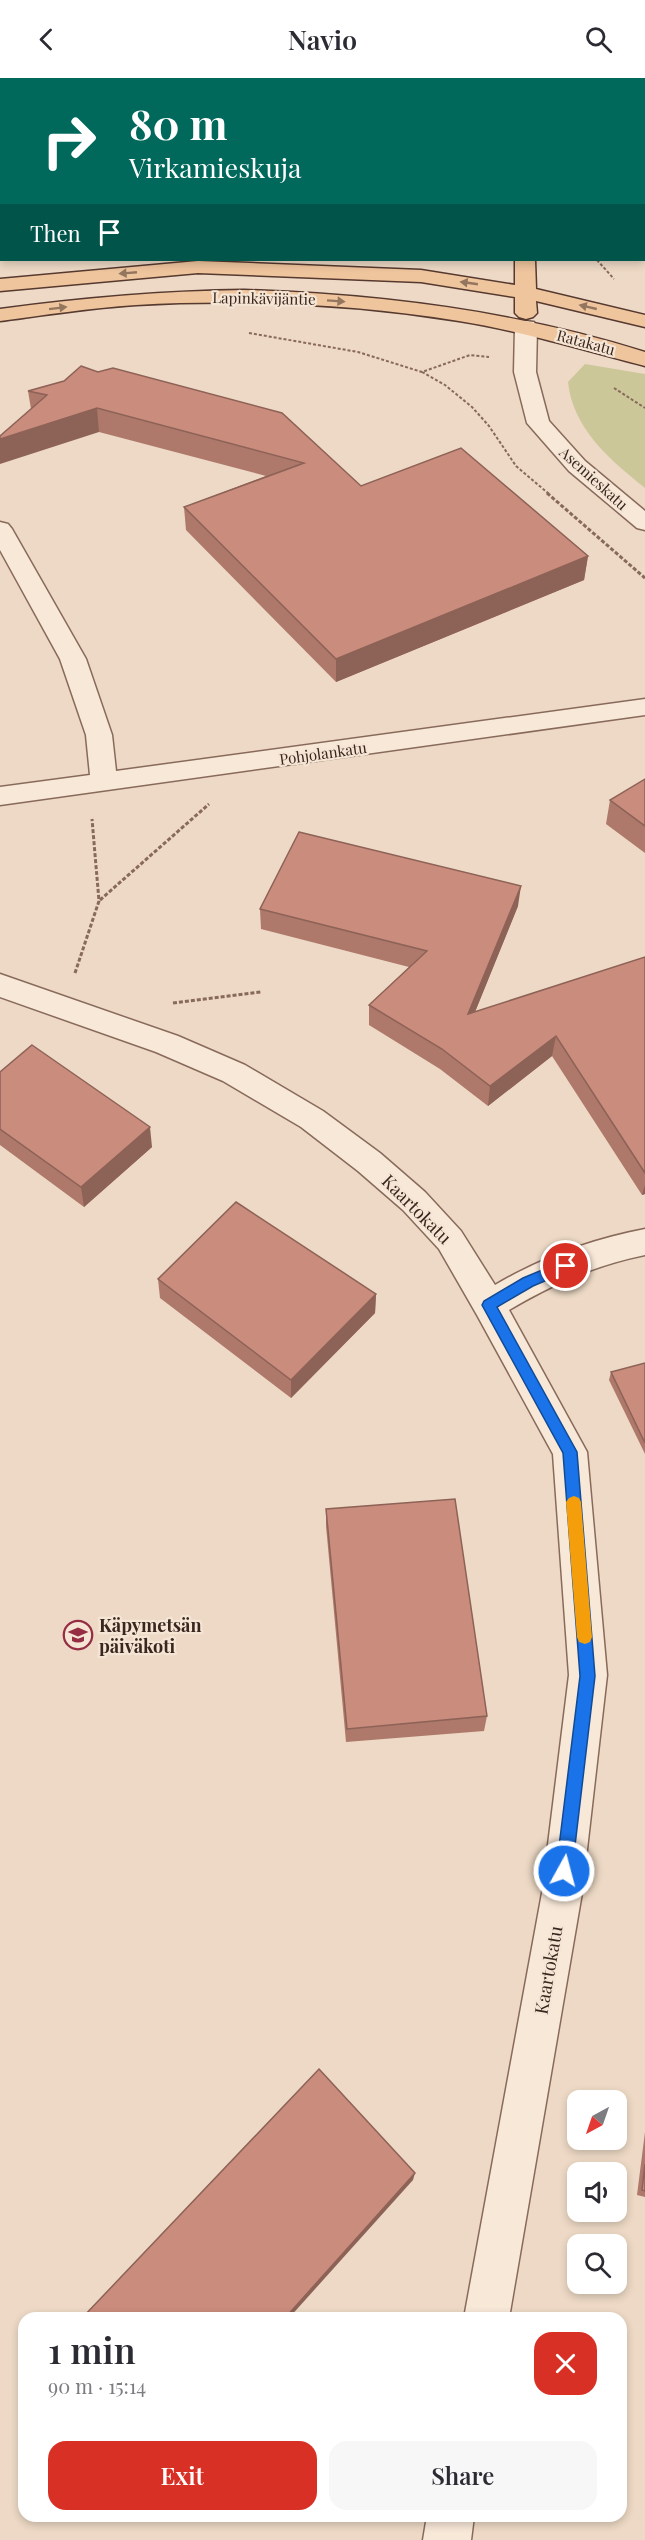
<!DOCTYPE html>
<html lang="en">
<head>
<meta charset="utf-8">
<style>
  body { margin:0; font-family:"Playfair Display",serif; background:#f7f7f7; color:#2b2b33; height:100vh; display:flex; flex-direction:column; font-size:22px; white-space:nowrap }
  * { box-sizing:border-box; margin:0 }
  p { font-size:20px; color:#7c7c81 }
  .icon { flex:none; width:33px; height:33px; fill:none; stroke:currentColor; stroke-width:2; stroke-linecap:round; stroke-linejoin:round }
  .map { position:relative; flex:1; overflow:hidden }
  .side { position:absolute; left:18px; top:2234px; width:609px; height:210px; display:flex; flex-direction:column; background:#fff; border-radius:18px; box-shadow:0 3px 9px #0003 }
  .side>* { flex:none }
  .guide { position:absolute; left:0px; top:0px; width:645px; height:183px; box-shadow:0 3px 9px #0003; background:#00695c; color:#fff; overflow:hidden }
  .needle { width:39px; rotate:220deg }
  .tools { position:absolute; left:567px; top:2012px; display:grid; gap:12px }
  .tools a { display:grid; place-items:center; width:60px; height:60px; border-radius:12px; background:#fff; box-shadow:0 3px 9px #0003; font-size:30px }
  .pin { position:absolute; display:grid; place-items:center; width:51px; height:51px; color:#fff; margin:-26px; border:3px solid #fff; border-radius:50%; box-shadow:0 2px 6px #0007 }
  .me { position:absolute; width:66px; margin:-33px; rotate:7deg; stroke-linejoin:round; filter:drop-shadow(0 0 4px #0008) }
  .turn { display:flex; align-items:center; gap:21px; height:126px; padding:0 30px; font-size:27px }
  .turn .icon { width:78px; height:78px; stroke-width:2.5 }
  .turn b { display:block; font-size:42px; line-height:51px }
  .then { display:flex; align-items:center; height:57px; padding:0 30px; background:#0003; gap:12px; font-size:22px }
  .round { display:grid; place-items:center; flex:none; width:63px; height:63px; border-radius:18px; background:#f7f7f7 }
  .head { display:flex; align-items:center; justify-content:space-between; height:102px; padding:0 30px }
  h1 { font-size:36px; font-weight:600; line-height:45px }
  .cta { display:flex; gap:12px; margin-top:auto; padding:12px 30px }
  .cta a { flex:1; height:69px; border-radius:18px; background:#d93025; color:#fff; font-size:24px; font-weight:600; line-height:69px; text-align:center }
  .cta a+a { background:#f7f7f7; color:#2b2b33 }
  header { display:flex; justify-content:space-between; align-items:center; height:78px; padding:0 30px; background:#fff; font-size:27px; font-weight:600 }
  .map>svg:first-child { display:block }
  .green { fill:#cbc799 }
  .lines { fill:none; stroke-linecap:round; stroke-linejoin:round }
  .minor-casing { stroke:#886a5b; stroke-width:3 }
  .major-casing { stroke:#56392f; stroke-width:3 }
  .path-far1 { stroke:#886a5b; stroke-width:2; stroke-dasharray:3 2; stroke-linecap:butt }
  .path { stroke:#886a5b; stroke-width:3; stroke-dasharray:4 2; stroke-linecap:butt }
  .minor { fill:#f8e8d8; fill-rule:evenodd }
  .major { fill:#efc59e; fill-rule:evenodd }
  .wall { fill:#ae786b }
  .shaded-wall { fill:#8d6257 }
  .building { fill:#ca8c7c; stroke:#8d6257; stroke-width:1.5 }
  .oneway { fill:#94765e }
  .route { fill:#1a73e8; stroke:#114b97; stroke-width:1.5 }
  .slow { fill:#f59e0b }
  .labels { text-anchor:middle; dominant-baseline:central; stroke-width:4.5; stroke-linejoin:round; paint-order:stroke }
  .far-street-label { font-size:15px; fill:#38261f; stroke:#f5e5d4 }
  .street-label { font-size:18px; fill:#38261f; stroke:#f5e5d4 }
  .poi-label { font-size:18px; font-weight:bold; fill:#38261f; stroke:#f5e5d4; text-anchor:start }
</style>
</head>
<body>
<header><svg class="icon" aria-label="back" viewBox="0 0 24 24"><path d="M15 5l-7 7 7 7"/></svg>Navio<svg class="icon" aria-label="search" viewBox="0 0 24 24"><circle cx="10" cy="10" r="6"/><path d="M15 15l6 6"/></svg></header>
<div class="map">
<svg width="645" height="2462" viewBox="0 0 645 2462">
  <rect width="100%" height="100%" fill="#edd9c5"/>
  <path class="green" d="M585 286 645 296V410C610 382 573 351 568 304Z"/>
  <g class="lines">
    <g class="minor-casing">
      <path id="minor" d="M21 0H39L40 2H22Z
        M0 11H2V23H0Z
        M0 104H2V118L0 117Z
        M0 134H2L0 147Z
        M526 243 534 244 537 249 536 294 549 343 585 383 645 433V452L637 450 569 393 527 345 514 294 515 249 518 244Z
        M0 444 8 446 12 451 86 581 112 657 116 693 645 621V637L0 727V709L90 697 86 657 60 581 0 472Z
        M0 896 178 958 245 987 323 1033 380 1075 425 1114 461 1153 495 1207C541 1180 592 1161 645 1151V1177C595 1187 553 1206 509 1232L587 1374 607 1597 582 1815 509 2240H464L542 1815 569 1597 553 1376 477 1237 439 1171 403 1132 358 1093 301 1049 223 1003 156 974 0 919Z
        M427 2438H474L471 2462H423Z"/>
    </g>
    <g class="major-casing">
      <path id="major" d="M354 0H372L373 2H355Z
        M515 182H535L536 211 645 237V249L536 223 537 235 533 239 526 241 519 239 515 235V219L421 204 198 195 0 213V201L198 183 421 192 515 207Z
        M244 212C379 216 515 233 645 274V288C583 272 522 253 459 243 352 226 244 221 136 227 90 230 45 237 0 243V231C82 220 161 213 244 212Z"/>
    </g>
    <path class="path-far1" d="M597 182 614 201
      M249 255 358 274 422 294 470 277 489 279
      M422 294 445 307 472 329 489 348 516 388 549 416
      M614 310 645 330"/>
    <path class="path" d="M547 415 645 500
      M100 822 209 726
      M75 895 99 823 92 741
      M173 925 261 914"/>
    <use href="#minor" class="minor"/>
    <use href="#major" class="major"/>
  </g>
  <path class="wall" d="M503 0H645V113L644 112V2H505Z
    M81 288 361 408 588 478 584 502 336 604 186 452 184 429 266 398 99 354 31 331 28 313 64 303Z
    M645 701V775L606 746 610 722Z
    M518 828 475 934 645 879V1116L642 1117 552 978 488 1028 440 991 369 947V927L409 889 261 851 260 831Z
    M0 994 152 1069 84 1129 0 1067Z
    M158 1201 376 1216 375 1235 291 1320 160 1220Z
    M645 1285V1376L609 1302 611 1294Z
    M326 1431 487 1638 484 1653 346 1664 326 1448Z
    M645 2054V2119L637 2117Z"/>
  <path class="shaded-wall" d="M524 0H534V2H524Z
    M545 0H555L554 2H545Z
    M97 330 99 354 0 386V361Z
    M588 478 584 502 336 604V581Z
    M521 808 518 828 466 956 468 936Z
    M556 958 552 978 488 1028 490 1008Z
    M150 1049 152 1069 84 1129 81 1109Z
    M645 1107V1116L642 1117Z
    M376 1216 375 1235 291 1320V1302Z
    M415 2095 413 2102 289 2240H285Z"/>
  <path class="building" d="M560 0H645V66L644 65V2H562Z
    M81 288 98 294 113 290 282 335 361 408 461 370 588 478 336 581 184 429 304 385 97 330 0 361V358L47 317 28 313 64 303Z
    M645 701V748L610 722Z
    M299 754 521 808 468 936 645 879V1095L556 958 490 1008 442 971 369 927 427 873 260 831Z
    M32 967 150 1049 81 1109 0 1051V994Z
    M236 1124 376 1216 291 1302 158 1201Z
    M645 1285V1365L611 1294Z
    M455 1421 487 1638 347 1651 326 1431Z
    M319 1991 415 2095 285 2240H82Z
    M645 2086V2113L642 2112Z"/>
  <defs><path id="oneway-solid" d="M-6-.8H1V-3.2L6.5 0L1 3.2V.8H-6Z" transform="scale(1.5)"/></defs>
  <g class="oneway">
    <use href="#oneway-solid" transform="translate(128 195) rotate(175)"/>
    <use href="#oneway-solid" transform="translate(469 205) rotate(-172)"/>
    <use href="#oneway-solid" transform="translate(336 223) rotate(4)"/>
    <use href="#oneway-solid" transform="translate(588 229) rotate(-167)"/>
    <use href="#oneway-solid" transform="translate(58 230) rotate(-7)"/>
  </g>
  <path class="route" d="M566 1182 571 1184 573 1188 571 1192 533 1208 497 1229 577 1374 595 1598 572 1793 570 1799 564 1801 558 1799 556 1793 580 1598 563 1375 482 1227 484 1223 523 1200Z"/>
  <path class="slow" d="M574 1418 579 1420 581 1424 592 1559 590 1564 585 1566 579 1564 577 1559 566 1424 569 1420Z"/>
  <defs>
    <g id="school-ring" transform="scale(1.5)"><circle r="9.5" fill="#f5e5d4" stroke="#952d43" stroke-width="1.5"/><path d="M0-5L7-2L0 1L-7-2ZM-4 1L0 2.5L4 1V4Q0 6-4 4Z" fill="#952d43"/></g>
  </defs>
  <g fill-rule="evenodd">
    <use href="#school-ring" x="78" y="1557"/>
  </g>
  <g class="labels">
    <g class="far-street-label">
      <text transform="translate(264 220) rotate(1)">Lapinkävijäntie</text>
      <text transform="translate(586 264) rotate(15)">Ratakatu</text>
      <text transform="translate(594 400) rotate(42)">Asemieskatu</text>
      <text transform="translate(323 675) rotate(-8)">Pohjolankatu</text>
    </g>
    <g class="street-label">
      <text transform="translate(417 1131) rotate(45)">Kaartokatu</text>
      <text transform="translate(548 1892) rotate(-80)">Kaartokatu</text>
    </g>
    <g class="poi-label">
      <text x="99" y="1547">Käpymetsän<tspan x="99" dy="21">päiväkoti</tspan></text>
    </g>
  </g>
</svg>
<div class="tools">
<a><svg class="needle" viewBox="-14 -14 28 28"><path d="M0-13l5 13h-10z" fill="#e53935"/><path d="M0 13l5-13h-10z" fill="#7c7c81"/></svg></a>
<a><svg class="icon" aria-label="sound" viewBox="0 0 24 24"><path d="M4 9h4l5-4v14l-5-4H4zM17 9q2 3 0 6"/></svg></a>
<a><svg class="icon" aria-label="search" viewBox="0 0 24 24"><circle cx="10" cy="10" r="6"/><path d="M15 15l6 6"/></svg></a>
</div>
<div class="pin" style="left:566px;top:1188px;background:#d93025"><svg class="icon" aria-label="arrive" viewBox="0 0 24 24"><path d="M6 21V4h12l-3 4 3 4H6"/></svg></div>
<svg class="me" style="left:564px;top:1793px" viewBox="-20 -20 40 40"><circle r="17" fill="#1a73e8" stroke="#fff" stroke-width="3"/><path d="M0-11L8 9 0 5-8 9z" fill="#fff"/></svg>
<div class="guide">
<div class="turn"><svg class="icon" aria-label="right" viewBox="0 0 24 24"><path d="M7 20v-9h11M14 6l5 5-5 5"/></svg><div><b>80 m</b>Virkamieskuja</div></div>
<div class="then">Then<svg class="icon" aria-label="arrive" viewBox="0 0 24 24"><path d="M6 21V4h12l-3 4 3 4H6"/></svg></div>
</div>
<section class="side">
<div class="head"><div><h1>1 min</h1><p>90 m · 15:14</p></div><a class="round" style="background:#d93025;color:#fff"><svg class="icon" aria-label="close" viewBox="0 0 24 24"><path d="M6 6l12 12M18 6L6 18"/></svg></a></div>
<div class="cta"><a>Exit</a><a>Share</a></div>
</section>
</div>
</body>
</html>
